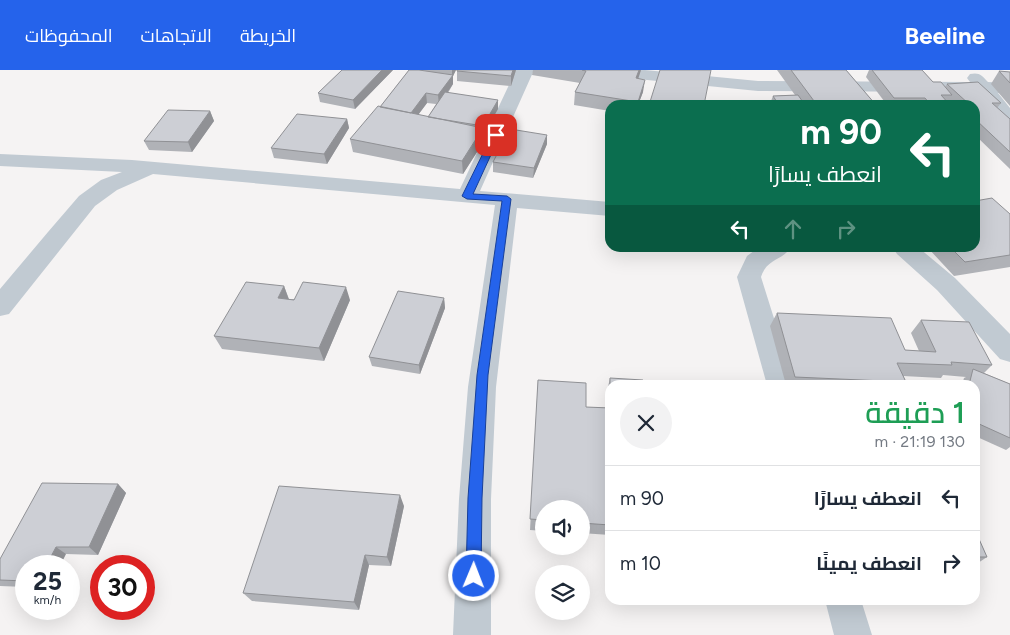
<!DOCTYPE html>
<html lang="ar">
<head>
<meta charset="utf-8">
<style>
  body { margin:0; font-family:Figtree,Cairo,sans-serif; background:#f2f2f3; color:#1f2937; direction:rtl; height:100vh; display:flex; flex-direction:column; font-size:19px; white-space:nowrap }
  * { box-sizing:border-box; margin:0 }
  p { font-size:16px; color:#747a83 }
  .icon { flex:none; width:28px; height:28px; fill:none; stroke:currentColor; stroke-width:2; stroke-linecap:round; stroke-linejoin:round }
  .map { position:relative; flex:1; overflow:hidden; direction:ltr }
  .panel { position:absolute; left:605px; top:310px; width:375px; height:225px; display:flex; flex-direction:column; background:#fff; border-radius:15px; box-shadow:0 5px 20px #0002; direction:rtl }
  .panel>* { flex:none }
  .guide { position:absolute; left:605px; top:30px; width:375px; height:152px; border-radius:15px; box-shadow:0 5px 20px #0002; direction:rtl; background:#0b6e4f; color:#fff; overflow:hidden }
  .tools { position:absolute; left:535px; top:430px; display:grid; gap:10px }
  .tools a { display:grid; place-items:center; width:55px; height:55px; border-radius:50%; background:#fff; box-shadow:0 5px 20px #0002; font-size:25px }
  .speed { position:absolute; left:15px; top:485px; display:flex; gap:10px; font-size:25px; font-weight:700; text-align:center }
  .speed>* { display:grid; place-content:center; width:65px; height:65px; border-radius:50%; background:#fff; box-shadow:0 5px 20px #0002; line-height:1 }
  .speed small { font-size:12px; font-weight:400 }
  .speed .limit { border:8px solid #d22; background:#fff; color:#111 }
  .pin { position:absolute; display:grid; place-items:center; width:42px; height:42px; color:#fff; margin:-21px; border-radius:10px; box-shadow:0 2px 8px #0006 }
  .me { position:absolute; width:55px; margin:-28px; rotate:1deg; stroke-linejoin:round; filter:drop-shadow(0 0 4px #0008) }
  .turn { display:flex; align-items:center; gap:18px; height:105px; padding:0 15px; font-size:22px }
  .turn .icon { width:65px; height:65px; stroke-width:2.5 }
  .turn b { display:block; font-size:35px; line-height:42px }
  .lanes { display:flex; align-items:center; height:48px; padding:0 15px; background:#0003; justify-content:center; gap:25px; direction:ltr }
  .lanes .off { opacity:.35 }
  .round { display:grid; place-items:center; flex:none; width:52px; height:52px; border-radius:26px; background:#f2f2f3 }
  .overview { display:flex; align-items:center; justify-content:space-between; height:85px; padding:0 15px }
  h1 { font-size:30px; font-weight:600; line-height:38px; color:#1e9e55 }
  ul { padding:0; list-style:none }
  li { display:flex; align-items:center; gap:15px; height:65px; padding:0 15px; border-top:1px solid #e0e1e3 }
  li div { flex:1 }
  li b { display:block; font-size:19px }
  li em { font-style:normal }
  header { display:flex; align-items:center; gap:30px; box-sizing:border-box; height:70px; padding:0 25px; background:#2563eb; color:#fff }
  header strong { font-size:24px }
  nav { display:flex; gap:28px; margin-inline-start:auto; font-size:18px }
  .map>svg:first-child { display:block }
  .lines { fill:none; stroke-linecap:round; stroke-linejoin:round }
  .minor { fill:#c1cad2; fill-rule:evenodd }
  .wall { fill:#b0b2b7; fill-rule:evenodd }
  .shaded-wall { fill:#909195 }
  .building { fill:#cdcfd5; stroke:#909195 }
  .route { fill:#2563eb; stroke:#184099 }
</style>
</head>
<body>
<header>
<strong>Beeline</strong>
<nav><a>الخريطة</a><a>الاتجاهات</a><a>المحفوظات</a></nav>
</header>
<div class="map">
<svg width="1010" height="565" viewBox="0 0 1010 565">
  <rect width="100%" height="100%" fill="#f5f3f3"/>
  <g class="lines">
    <path class="minor" d="M516 0H534L480 121 610 132V146L517 138 496 317 491 429V565H453L459 429 468 317 495 135 153 104 117 120 95 136 9 244 0 246V219L48 162 79 126 101 110 122 102 0 96V84L132 90 460 119Z
      M588 0H645L758 11 970 12 967 8 970 4C979 2 982 5 988 12L1010 13V23H998L1010 38V56L1003 54 978 22 758 21 597 5 591 4Z
      M758 178H790C782 191 767 188 761 207L795 315H767L737 207 747 186Z
      M893 178H919L955 208 1010 264V292L1000 289 937 220 897 184Z
      M825 530H861L872 565H834Z"/>
  </g>
  <path class="wall" d="M342 0H393L355 39 320 32 318 23Z
    M409 0H456L453 6V14L448 23 498 30V39L484 64V71L463 104 353 82 350 69 380 37ZM427 33 436 34 428 47 418 45Z
    M516 0 511 16 457 11V1Z
    M533 0H641L638 9 643 22 638 35H610V41L574 35 575 22 580 13 532 5Z
    M777 0H846L876 35H774L771 31 773 26 795 25Z
    M869 0H922L933 12 945 17 947 14 1001 33 997 38 1010 49V99L975 65V35H954L949 30 948 32 950 35H887L866 7Z
    M999 1 1010 2V36L991 14Z
    M210 41 214 51 192 82 149 80 144 71Z
    M347 49 349 58 327 94 274 88 271 78Z
    M547 65V74L533 108 493 102V92Z
    M1010 144V197L954 206 928 178H975Z
    M284 216 289 229 350 230 324 291 222 279 214 266Z
    M444 228 445 238 420 304 372 296 369 287Z
    M777 243 905 280 919 281 911 263 921 250 992 295 984 303 1010 314V377L1006 380 975 366V315H962L964 308 966 307 943 305 941 308 903 306 906 312 903 315H786L770 256Z
    M610 308V465L581 463V439H544V461L530 460 538 310 586 337 608 338 607 321Z
    M118 414 126 423 98 485 66 484 26 496V517L0 516V489Z
    M404 436 391 496 369 495 359 540 252 531 243 523Z
    M975 460 987 487 975 495Z"/>
  <path class="shaded-wall" d="M382 0H393L355 39 353 30Z
    M452 0H456L453 6V14L439 35 438 25 452 6Z
    M513 0H516L511 16V6Z
    M639 0H641L634 21 636 8Z
    M645 10 643 22 638 35H637Z
    M426 23 427 33 412 53 411 43Z
    M498 30V39L484 64V71L463 104 462 91 483 59V56Z
    M210 41 214 51 192 82 188 72Z
    M347 49 349 58 327 94 324 84Z
    M547 65V74L533 108 534 98Z
    M284 216 289 230 278 228Z
    M346 217 350 230 324 291 319 278Z
    M444 228 445 238 420 304 419 295Z
    M118 414 126 423 98 485 89 477Z
    M400 425 404 436 391 496 387 487Z
    M56 477 66 484 60 496H46Z
    M365 485 369 495 359 540 354 532Z"/>
  <path class="building" d="M342 0H382L353 30 318 23Z
    M409 0H419L453 5 438 25 426 23 411 43 380 37Z
    M457 0H513L511 6 457 1Z
    M582 0H639L636 8 645 10 638 32 575 22 586 1Z
    M660 0H711L704 35H649Z
    M791 0H846L876 35H817Z
    M872 0H922L933 12H941L952 25H941L950 35H931L925 28H894Z
    M999 1 1010 2V13Z
    M978 12 1001 33H992L1010 49V82L975 49V35H970L947 14Z
    M445 22 498 30 483 56 428 47Z
    M798 25 805 35H779L773 26Z
    M378 36 483 58 462 91 350 69Z
    M168 40 210 41 188 72 144 71Z
    M297 44 347 49 324 84 271 78Z
    M510 59 547 65 534 98 493 92Z
    M992 128 1010 144V185L965 192 951 178H975V131Z
    M246 212 284 216 278 228 294 230 303 212 346 217 319 278 214 266Z
    M398 221 444 228 419 295 369 287Z
    M777 243 891 248 905 280 936 282 921 250 969 252 992 295 951 292 952 295 897 293 906 312 795 307Z
    M973 299 1010 314V368L977 353 975 359V315H969Z
    M610 308 643 310V315H610Z
    M538 310 586 313V337L610 338V455L581 453V439H544V450L530 449Z
    M42 413 118 414 89 477H56L46 496H26V511L0 510V489Z
    M279 416 400 425 387 487 365 485 354 532 243 523Z
    M975 460 987 487H975Z"/>
  <path class="route" d="M496 62 500 65 473 124 507 126 511 129 488 305 482 428 481 506 479 512 474 514 468 512 466 506 468 428 477 305 502 131 467 129 462 126 492 65Z"/>
</svg>
<div class="tools">
<a><svg class="icon" aria-label="sound" viewBox="0 0 24 24"><path d="M4 9h4l5-4v14l-5-4H4zM17 9q2 3 0 6"/></svg></a>
<a><svg class="icon" aria-label="layers" viewBox="0 0 24 24"><path d="M12 4l9 5-9 5-9-5zM3 14l9 5 9-5"/></svg></a>
</div>
<div class="speed"><div>25<small>km/h</small></div><div class="limit">30</div></div>
<div class="pin" style="left:496px;top:65px;background:#d93025"><svg class="icon" aria-label="arrive" viewBox="0 0 24 24"><path d="M6 21V4h12l-3 4 3 4H6"/></svg></div>
<svg class="me" style="left:474px;top:506px" viewBox="-20 -20 40 40"><circle r="17" fill="#2563eb" stroke="#fff" stroke-width="3"/><path d="M0-11L8 9 0 5-8 9z" fill="#fff"/></svg>
<div class="guide">
<div class="turn"><svg class="icon" aria-label="left" viewBox="0 0 24 24"><path d="M17 20v-9H6M10 6l-5 5 5 5"/></svg><div><b>90 m</b>انعطف يسارًا</div></div>
<div class="lanes"><svg class="icon" aria-label="left" viewBox="0 0 24 24"><path d="M17 20v-9H6M10 6l-5 5 5 5"/></svg><svg class="icon off" aria-label="ahead" viewBox="0 0 24 24"><path d="M12 20V5M6 11l6-6 6 6"/></svg><svg class="icon off" aria-label="right" viewBox="0 0 24 24"><path d="M7 20v-9h11M14 6l5 5-5 5"/></svg></div>
</div>
<section class="panel">
<div class="overview"><div><h1>1 دقيقة</h1><p>130 m · 21:19</p></div><a class="round"><svg class="icon" aria-label="close" viewBox="0 0 24 24"><path d="M6 6l12 12M18 6L6 18"/></svg></a></div>
<ul>
<li><svg class="icon" aria-label="left" viewBox="0 0 24 24"><path d="M17 20v-9H6M10 6l-5 5 5 5"/></svg><div><b>انعطف يسارًا</b></div><em>90 m</em></li>
<li><svg class="icon" aria-label="right" viewBox="0 0 24 24"><path d="M7 20v-9h11M14 6l5 5-5 5"/></svg><div><b>انعطف يمينًا</b></div><em>10 m</em></li>
</ul>
</section>
</div>
</body>
</html>
